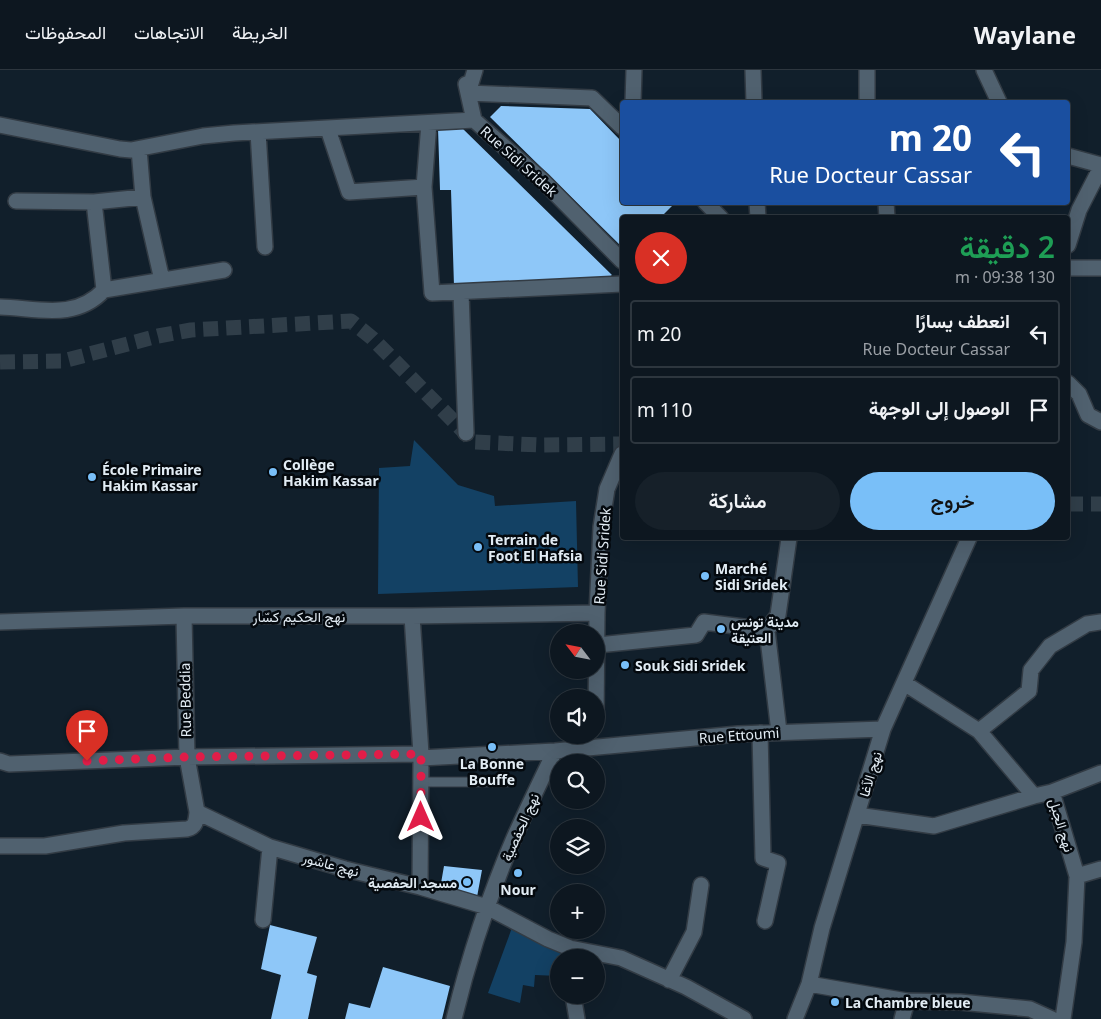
<!DOCTYPE html>
<html lang="ar">
<head>
<meta charset="utf-8">
<style>
  body { margin:0; font-family:"Noto Sans",Vazirmatn,sans-serif; background:#162029; color:#f1f3f6; direction:rtl; height:100vh; display:flex; flex-direction:column; font-size:19px; white-space:nowrap }
  * { box-sizing:border-box; margin:0 }
  p { font-size:16px; color:#9a9fa5 }
  .icon { flex:none; width:28px; height:28px; fill:none; stroke:currentColor; stroke-width:2; stroke-linecap:round; stroke-linejoin:round }
  .map { position:relative; flex:1; overflow:hidden; direction:ltr }
  .side { position:absolute; left:620px; top:145px; width:450px; height:325px; display:flex; flex-direction:column; background:#0d1720; border-radius:5px; box-shadow:0 5px 20px #0002,0 0 0 1px #2d363e; direction:rtl }
  .side>* { flex:none }
  .top-card { position:absolute; left:620px; top:30px; width:450px; height:105px; border-radius:5px; box-shadow:0 5px 20px #0002,0 0 0 1px #2d363e; direction:rtl; background:#1a4fa0; color:#fff; overflow:hidden }
  .needle { width:32px; rotate:302deg }
  .fabs { position:absolute; left:550px; top:554px; display:grid; gap:10px }
  .fabs a { display:grid; place-items:center; width:55px; height:55px; border-radius:50%; background:#0d1720; box-shadow:0 5px 20px #0002,0 0 0 1px #2d363e; font-size:25px }
  .pin { position:absolute; display:grid; place-items:center; width:42px; height:42px; color:#fff; margin:-51px -21px; border-radius:50% 50% 50% 0; rotate:-45deg; box-shadow:0 0 5px #0007 }
  .pin .icon { rotate:45deg }
  .me { position:absolute; width:55px; margin:-28px; rotate:0deg; stroke-linejoin:round; filter:drop-shadow(0 0 4px #0008) }
  .turn { display:flex; align-items:center; gap:18px; height:105px; padding:0 15px; font-size:22px }
  .turn .icon { width:65px; height:65px; stroke-width:2.5 }
  .turn b { display:block; font-size:35px; line-height:42px }
  .round { display:grid; place-items:center; flex:none; width:52px; height:52px; border-radius:26px; background:#162029 }
  .headline { display:flex; align-items:center; justify-content:space-between; height:85px; padding:0 15px }
  h1 { font-size:30px; font-weight:600; line-height:38px; color:#1e9e55 }
  .button { display:flex; gap:10px; margin-top:auto; padding:10px 15px }
  .button a { flex:1; height:58px; border-radius:30px; background:#79bff8; color:#111; font-size:20px; font-weight:600; line-height:58px; text-align:center }
  .button a+a { background:#162029; color:#f1f3f6 }
  ul { padding:0; list-style:none }
  li { display:flex; align-items:center; gap:15px; height:68px; margin:0 10px 8px; padding:0 5px; border:2px solid #2d363e; border-radius:5px }
  li div { flex:1 }
  li b { display:block; font-size:19px }
  li em { font-style:normal }
  header { display:flex; align-items:center; gap:30px; box-sizing:border-box; height:70px; padding:0 25px; background:#0d1720; border-bottom:1px solid #2d363e }
  header strong { font-size:24px }
  nav { display:flex; gap:28px; margin-inline-start:auto; font-size:18px }
  .map>svg:first-child { display:block }
  .green { fill:#134164 }
  .building { fill:#8ec7f8 }
  .lines { fill:none; stroke-linecap:round; stroke-linejoin:round }
  .street-tunnel { stroke:#303e49; stroke-width:15; stroke-dasharray:15 8; stroke-linecap:butt }
  .lane-casing { stroke:#323b44; stroke-width:11 }
  .street-casing { stroke:#323b44; stroke-width:18 }
  .lane { stroke:#50616f; stroke-width:9 }
  .street { stroke:#50616f; stroke-width:15 }
  .route { stroke:#e11d48; stroke-width:9; stroke-dasharray:0 16.2 }
  .poi-dot { fill:#79bff8; stroke:#04090e; stroke-width:2 }
  .labels { text-anchor:middle; dominant-baseline:central; stroke-width:5; stroke-linejoin:round; paint-order:stroke }
  .street-label { font-size:14px; fill:#e2ecf4; stroke:#04090e }
  .poi-label { font-size:14px; font-weight:bold; fill:#e2ecf4; stroke:#04090e; text-anchor:start }
</style>
</head>
<body>
<header>
<strong>Waylane</strong>
<nav><a>الخريطة</a><a>الاتجاهات</a><a>المحفوظات</a></nav>
</header>
<div class="map">
<svg width="1101" height="949" viewBox="0 0 1101 949">
  <rect width="100%" height="100%" fill="#111f2b"/>
  <path class="green" d="M414 370 458 415 494 426 495 436 576 431 578 517 378 524 379 398 410 396Z
    M513 855 565 879V887L559 888V906L535 905 534 917 523 915 520 933 488 923Z"/>
  <path class="building" d="M501 36 590 39 622 72V132H676L660 148H622V177L490 47Z
    M461 57 612 205 603 212 454 216 451 120H440L438 58Z
    M444 796 482 800 477 827 440 819Z
    M270 855 317 867 307 903 317 906 308 949H271L281 905 261 899Z
    M383 897 450 916 442 949H345L349 933 370 938Z"/>
  <g class="lines">
    <path class="street-tunnel" d="M0 292 63 291 158 266 191 260 351 251 372 268 474 372 540 375 622 374
      M1068 434H1101"/>
    <g class="lane-casing">
      <path id="lane" d="M421 712H507"/>
    </g>
    <g class="street-casing">
      <path id="street" d="M475 0 468 23 474 50 543 111 622 191
        M753 0 754 32
        M984 0 999 32
        M466 14 468 23 592 28 622 57
        M633 32 634 0
        M867 32V0
        M429 53 424 117 432 223 622 214
        M0 55 120 79 131 80 203 66 234 63 474 50
        M328 59 349 122 424 117
        M258 62 265 177
        M139 79 143 127 162 210
        M1068 86 1101 95
        M16 131 94 132 143 127
        M94 132 104 220
        M705 132 721 148
        M757 132 758 148
        M886 132 887 148
        M1068 175 1079 140 1101 97
        M1068 198H1101
        M461 222 466 363
        M0 237C37 238 75 251 104 220L224 200
        M1068 313 1079 324 1088 345 1101 352
        M184 546 187 687 197 742
        M412 546 421 684
        M0 552 184 546H412L597 543
        M767 560 779 662
        M598 575 696 565 704 552 767 560 778 545 789 468
        M904 613 979 661 1034 726 1052 722 1077 806 1074 872 1063 949
        M596 650 597 543 601 457 607 419 622 384
        M979 661 1029 621 1031 600 1050 576 1087 554 1101 552
        M760 663 763 788 778 793 765 851
        M0 691 9 694 187 687 421 684V688L555 681 738 664 883 659
        M1052 722 1101 703
        M857 745 934 756 1034 726
        M0 776H45L124 763 187 759C196 757 196 751 197 742L270 777 345 799 420 817 487 837 548 869 570 878 621 888 686 917 744 949
        M1077 806 1101 799
        M420 817 421 688
        M263 850 270 777
        M669 910 694 862 701 815
        M809 914 907 931 960 932 1030 939 1052 949
        M573 925 577 949
        M454 949C469 887 489 826 514 768 527 739 541 710 555 681
        M795 949 809 914 822 858 883 659 969 468
        M902 949 907 931"/>
    </g>
    <use href="#lane" class="lane"/>
    <use href="#street" class="street"/>
  </g>
  <g class="lines">
    <path class="route" d="M87 691 186 687 421 684V747"/>
  </g>
  <g class="poi-dot">
    <circle cx="273" cy="402" r="5"/>
    <circle cx="92" cy="407" r="5"/>
    <circle cx="478" cy="477" r="5"/>
    <circle cx="705" cy="506" r="5"/>
    <circle cx="721" cy="559" r="5"/>
    <circle cx="625" cy="595" r="5"/>
    <circle cx="492" cy="677" r="5"/>
    <circle cx="518" cy="803" r="5"/>
    <circle cx="467" cy="812" r="5"/>
    <circle cx="835" cy="932" r="5"/>
  </g>
  <g class="labels">
    <g class="street-label">
      <text transform="translate(519 91) rotate(42)">Rue Sidi Sridek</text>
      <text transform="translate(602 486) rotate(-86)">Rue Sidi Sridek</text>
      <text x="299" y="546">نهج الحكيم كسّار</text>
      <text transform="translate(185 630) rotate(-91)">Rue Beddia</text>
      <text transform="translate(739 665) rotate(-4)">Rue Ettoumi</text>
      <text transform="translate(870 704) rotate(-73)">نهج الآغا</text>
      <text transform="translate(1062 755) rotate(73)">نهج الجبل</text>
      <text transform="translate(520 757) rotate(-66)">نهج الحفصية</text>
      <text transform="translate(331 794) rotate(15)">نهج عاشور</text>
    </g>
    <g class="poi-label">
      <text x="283" y="394">Collège<tspan x="283" dy="16">Hakim Kassar</tspan></text>
      <text x="102" y="399">École Primaire<tspan x="102" dy="16">Hakim Kassar</tspan></text>
      <text x="488" y="469">Terrain de<tspan x="488" dy="16">Foot El Hafsia</tspan></text>
      <text x="715" y="498">Marché<tspan x="715" dy="16">Sidi Sridek</tspan></text>
      <text x="731" y="551">مدينة تونس<tspan x="731" dy="16">العتيقة</tspan></text>
      <text x="635" y="595">Souk Sidi Sridek</text>
      <text x="492" y="693" text-anchor="middle">La Bonne<tspan x="492" dy="16">Bouffe</tspan></text>
      <text x="457" y="812" text-anchor="end">مسجد الحفصية</text>
      <text x="518" y="819" text-anchor="middle">Nour</text>
      <text x="845" y="932">La Chambre bleue</text>
    </g>
  </g>
</svg>
<div class="fabs">
<a><svg class="needle" viewBox="-14 -14 28 28"><path d="M0-13l5 13h-10z" fill="#e53935"/><path d="M0 13l5-13h-10z" fill="#9a9fa5"/></svg></a>
<a><svg class="icon" aria-label="sound" viewBox="0 0 24 24"><path d="M4 9h4l5-4v14l-5-4H4zM17 9q2 3 0 6"/></svg></a>
<a><svg class="icon" aria-label="search" viewBox="0 0 24 24"><circle cx="10" cy="10" r="6"/><path d="M15 15l6 6"/></svg></a>
<a><svg class="icon" aria-label="layers" viewBox="0 0 24 24"><path d="M12 4l9 5-9 5-9-5zM3 14l9 5 9-5"/></svg></a>
<a>+</a>
<a>−</a>
</div>
<div class="pin" style="left:87px;top:691px;background:#d93025"><svg class="icon" aria-label="arrive" viewBox="0 0 24 24"><path d="M6 21V4h12l-3 4 3 4H6"/></svg></div>
<svg class="me" style="left:421px;top:747px" viewBox="-20 -20 40 40"><path d="M0-17L14 15 0 8-14 15z" fill="#e11d48" stroke="#fff" stroke-width="4"/></svg>
<div class="top-card">
<div class="turn"><svg class="icon" aria-label="left" viewBox="0 0 24 24"><path d="M17 20v-9H6M10 6l-5 5 5 5"/></svg><div><b>20 m</b>Rue Docteur Cassar</div></div>
</div>
<section class="side">
<div class="headline"><div><h1>2 دقيقة</h1><p>130 m · 09:38</p></div><a class="round" style="background:#d93025;color:#fff"><svg class="icon" aria-label="close" viewBox="0 0 24 24"><path d="M6 6l12 12M18 6L6 18"/></svg></a></div>
<ul>
<li><svg class="icon" aria-label="left" viewBox="0 0 24 24"><path d="M17 20v-9H6M10 6l-5 5 5 5"/></svg><div><b>انعطف يسارًا</b><p>Rue Docteur Cassar</p></div><em>20 m</em></li>
<li><svg class="icon" aria-label="arrive" viewBox="0 0 24 24"><path d="M6 21V4h12l-3 4 3 4H6"/></svg><div><b>الوصول إلى الوجهة</b></div><em>110 m</em></li>
</ul>
<div class="button"><a>خروج</a><a>مشاركة</a></div>
</section>
</div>
</body>
</html>
